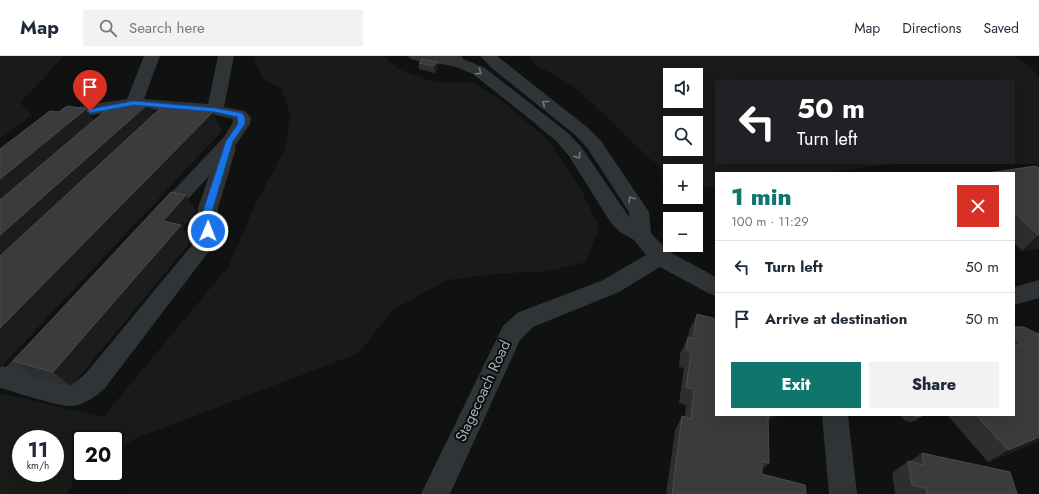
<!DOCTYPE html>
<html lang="en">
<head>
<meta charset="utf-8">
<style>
  body { margin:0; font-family:Jost,sans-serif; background:#f2f2f3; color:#1f2937; height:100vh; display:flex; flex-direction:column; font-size:15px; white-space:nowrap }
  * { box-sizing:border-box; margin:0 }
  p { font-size:13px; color:#747a83 }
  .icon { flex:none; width:22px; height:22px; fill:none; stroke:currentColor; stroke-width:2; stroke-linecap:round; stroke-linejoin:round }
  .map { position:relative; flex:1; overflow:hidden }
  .panel { position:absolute; left:715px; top:116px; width:300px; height:244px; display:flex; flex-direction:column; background:#fff; border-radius:0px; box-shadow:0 4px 16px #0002 }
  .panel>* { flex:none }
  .top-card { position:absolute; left:715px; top:24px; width:300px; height:84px; border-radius:0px; box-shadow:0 4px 16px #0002; background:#202124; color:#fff; overflow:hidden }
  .controls { position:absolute; left:663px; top:12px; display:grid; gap:8px }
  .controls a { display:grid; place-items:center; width:40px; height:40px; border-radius:0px; background:#fff; box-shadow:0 4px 16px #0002; font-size:20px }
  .speed { position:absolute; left:12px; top:374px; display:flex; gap:8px; font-size:20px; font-weight:700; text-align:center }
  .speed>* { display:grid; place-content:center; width:52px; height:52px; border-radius:50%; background:#fff; box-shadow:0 4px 16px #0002; line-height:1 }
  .speed small { font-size:10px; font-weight:400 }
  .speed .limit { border:2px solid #111; border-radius:6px; background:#fff; color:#111 }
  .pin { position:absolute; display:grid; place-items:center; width:34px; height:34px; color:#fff; margin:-41px -17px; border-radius:50% 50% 50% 0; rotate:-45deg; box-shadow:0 0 4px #0007 }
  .pin .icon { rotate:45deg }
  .me { position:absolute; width:44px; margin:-22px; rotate:1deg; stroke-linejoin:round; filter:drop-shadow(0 0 3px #0008) }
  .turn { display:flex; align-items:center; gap:14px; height:84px; padding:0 16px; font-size:18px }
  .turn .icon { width:52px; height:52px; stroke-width:2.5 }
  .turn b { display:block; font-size:28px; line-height:34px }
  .round { display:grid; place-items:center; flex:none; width:42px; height:42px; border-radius:0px; background:#f2f2f3 }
  .head { display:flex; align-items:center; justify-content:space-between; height:68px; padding:0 16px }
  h1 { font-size:24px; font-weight:800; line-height:30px; color:#0f766e }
  .action { display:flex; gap:8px; margin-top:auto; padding:8px 16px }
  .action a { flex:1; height:46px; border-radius:0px; background:#0f766e; color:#fff; font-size:16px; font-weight:800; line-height:46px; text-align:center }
  .action a+a { background:#f2f2f3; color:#1f2937 }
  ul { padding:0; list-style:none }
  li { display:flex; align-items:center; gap:12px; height:52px; padding:0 16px; border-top:1px solid #e0e1e3 }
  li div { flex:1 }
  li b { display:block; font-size:15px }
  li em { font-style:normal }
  header { display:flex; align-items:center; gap:24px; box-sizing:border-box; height:56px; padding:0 20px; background:#fff; border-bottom:1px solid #e0e1e3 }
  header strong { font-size:19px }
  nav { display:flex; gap:22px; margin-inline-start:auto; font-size:14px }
  .search { width:280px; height:36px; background:#f2f2f3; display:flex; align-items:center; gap:10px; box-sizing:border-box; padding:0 14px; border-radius:0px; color:#747a83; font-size:15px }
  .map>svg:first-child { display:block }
  .green { fill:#181b17; fill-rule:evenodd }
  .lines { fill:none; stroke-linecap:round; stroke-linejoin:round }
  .minor { fill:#313436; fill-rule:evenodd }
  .wall { fill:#2c2e2f }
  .shaded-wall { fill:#1b1c1d }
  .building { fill:#393b3d; stroke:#494d4f }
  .oneway { stroke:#70777a }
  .route { fill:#1a73e8; stroke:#114b97 }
  .labels { text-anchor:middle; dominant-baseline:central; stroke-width:4; stroke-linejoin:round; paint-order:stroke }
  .street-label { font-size:15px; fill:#a3adb1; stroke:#0b0c0c }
</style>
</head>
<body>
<header>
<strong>Map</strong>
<div class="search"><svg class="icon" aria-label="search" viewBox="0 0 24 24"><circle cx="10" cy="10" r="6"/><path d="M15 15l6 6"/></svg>Search here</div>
<nav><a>Map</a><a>Directions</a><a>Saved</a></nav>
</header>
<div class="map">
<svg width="1039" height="438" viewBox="0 0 1039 438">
  <rect width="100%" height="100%" fill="#101111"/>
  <path class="green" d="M0 0H64L20 47 32 59 0 83Z
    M255 0H385L398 13 435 26 473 27 500 43 549 85 579 129 599 171 586 206 544 216 505 217 448 224 392 254 359 297 137 382 115 393V383H81V410L67 438H0V337L103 361 228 211 256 147 285 93 290 59 282 33 263 23 254 4ZM21 383H55V417H21Z
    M530 0H1014L1029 10 1039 21V108H893L823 117H716V130L696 132V115H670V122L576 32 536 9ZM670 19H696V45H670ZM716 25H1014V107H716ZM670 67H696V93H670Z"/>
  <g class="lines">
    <path class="minor" d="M144 0H160L144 43 208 48 218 0H234L224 51 245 55 251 62 250 68 235 90 236 92 218 152V180L216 186 105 332C96 341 85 348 73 350 58 351 16 336 0 332V310L6 311 33 283 42 280 51 283 54 290 51 297 32 318C43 320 64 329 74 326 79 325 83 319 87 316L197 183 198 152 209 120 168 165 161 167 154 165 151 160 154 155 224 81 232 68 233 63 215 59 186 56C176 65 168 78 154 75L151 71 168 55 138 52C129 61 121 73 107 70L104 66 115 55 74 62 58 68 52 67 49 63C58 51 111 46 127 43Z
      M408 0H462L463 3 485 12 568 77 582 92 629 161V156L588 93 575 79 493 13 480 0H497L587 71 601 85 649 156 651 177 668 195 716 221V240L708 237 660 211 619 236 533 271 520 284 450 438H421L503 270 517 257 603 224 646 199 634 184 620 176 611 167 569 100 556 85 531 64 473 18 456 11 441 8 434 9 411 3Z
      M1039 224V242L1014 249V231Z
      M822 359H848L857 438H829Z"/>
  </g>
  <path class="wall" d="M422 3 438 13 435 17 419 13V7Z
    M1039 112V192L1022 195 1014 187V117Z
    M186 139 196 155 182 172 191 185 71 330 32 320 13 305Z
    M697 258 716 359H778L777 361 768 365 769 407 762 414V418L806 438H666L675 375 682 360 685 361 686 349 679 347 684 312 679 311 680 298 688 281V282L689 275Z
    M1016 271 1037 277 1039 275V385L988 406 947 359H1014V273Z
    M900 359H922V360L915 365 910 366 904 364Z
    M922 397 1017 438H895L892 417 908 405H910Z"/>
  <path class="shaded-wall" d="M437 6 438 13 435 17 434 10Z
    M148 48 157 64 0 210V179Z
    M86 53 97 69 0 152V123Z
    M213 56 222 75 0 312V272Z
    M186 139 196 155 182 172 191 185 71 330 53 316 163 165Z
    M1038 179H1039V192L1022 195Z
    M772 359H778L777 361 768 365Z
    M1039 381V385L988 406 1008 394Z"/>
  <path class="building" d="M422 3 437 6 434 10 419 7Z
    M128 45 148 48 0 179V144L112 49 121 51Z
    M165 48 213 56 0 272V200Z
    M67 50 86 53 0 123V93L50 55 59 56Z
    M1036 110 1039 112V179H1038L1016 158 1014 159V117H987Z
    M171 136 186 139 163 165 181 169 53 316 13 305Z
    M697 258 716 263V359H768L769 407 762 405V418L805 429 806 438H672L682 360 691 363 694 333 686 331 691 296 686 294 688 281 693 283Z
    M1016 271H1024L1036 277 1039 280V381L1008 394 976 359H1014V290L1021 288 1014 280V273Z
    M911 359H922V360L916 361Z
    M922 397 1010 416 1017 438H927L926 432 912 429 908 405 924 409Z"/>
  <defs><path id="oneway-chevron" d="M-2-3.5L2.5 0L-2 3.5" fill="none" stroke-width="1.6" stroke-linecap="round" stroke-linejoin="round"/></defs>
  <g class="oneway">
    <use href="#oneway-chevron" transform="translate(479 16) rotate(34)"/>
    <use href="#oneway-chevron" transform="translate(545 47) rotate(-142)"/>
    <use href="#oneway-chevron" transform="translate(578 100) rotate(57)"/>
    <use href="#oneway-chevron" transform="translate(631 143) rotate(-122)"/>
  </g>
  <path class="route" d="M134 45 215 52 242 57 245 62V68L233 85 213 152 211 178H205L203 175 204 152 226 85 238 68 237 61 215 56 134 49 90 57 87 55 90 53Z"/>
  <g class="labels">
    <g class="street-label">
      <text transform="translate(483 335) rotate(-65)">Stagecoach Road</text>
    </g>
  </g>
</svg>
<div class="controls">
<a><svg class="icon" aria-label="sound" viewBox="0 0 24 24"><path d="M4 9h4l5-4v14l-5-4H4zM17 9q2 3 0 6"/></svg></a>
<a><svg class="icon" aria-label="search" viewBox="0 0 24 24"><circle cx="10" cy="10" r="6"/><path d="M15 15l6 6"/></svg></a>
<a>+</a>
<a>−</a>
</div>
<div class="speed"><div>11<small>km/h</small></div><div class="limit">20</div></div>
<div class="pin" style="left:90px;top:55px;background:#d93025"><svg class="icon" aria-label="arrive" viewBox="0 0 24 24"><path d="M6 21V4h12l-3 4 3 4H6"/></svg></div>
<svg class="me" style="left:208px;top:175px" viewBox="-20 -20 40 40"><circle r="17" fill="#1a73e8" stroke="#fff" stroke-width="3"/><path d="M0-11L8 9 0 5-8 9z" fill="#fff"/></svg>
<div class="top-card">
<div class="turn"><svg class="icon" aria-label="left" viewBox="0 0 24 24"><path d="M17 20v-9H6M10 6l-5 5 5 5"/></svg><div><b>50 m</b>Turn left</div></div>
</div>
<section class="panel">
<div class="head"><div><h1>1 min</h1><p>100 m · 11:29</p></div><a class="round" style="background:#d93025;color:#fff"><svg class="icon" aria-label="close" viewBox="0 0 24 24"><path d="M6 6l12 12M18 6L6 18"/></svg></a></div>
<ul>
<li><svg class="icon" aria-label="left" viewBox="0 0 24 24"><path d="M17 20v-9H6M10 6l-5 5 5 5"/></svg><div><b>Turn left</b></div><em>50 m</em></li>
<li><svg class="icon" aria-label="arrive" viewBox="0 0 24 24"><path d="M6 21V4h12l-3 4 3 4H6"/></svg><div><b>Arrive at destination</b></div><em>50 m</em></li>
</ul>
<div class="action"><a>Exit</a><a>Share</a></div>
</section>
</div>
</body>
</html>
